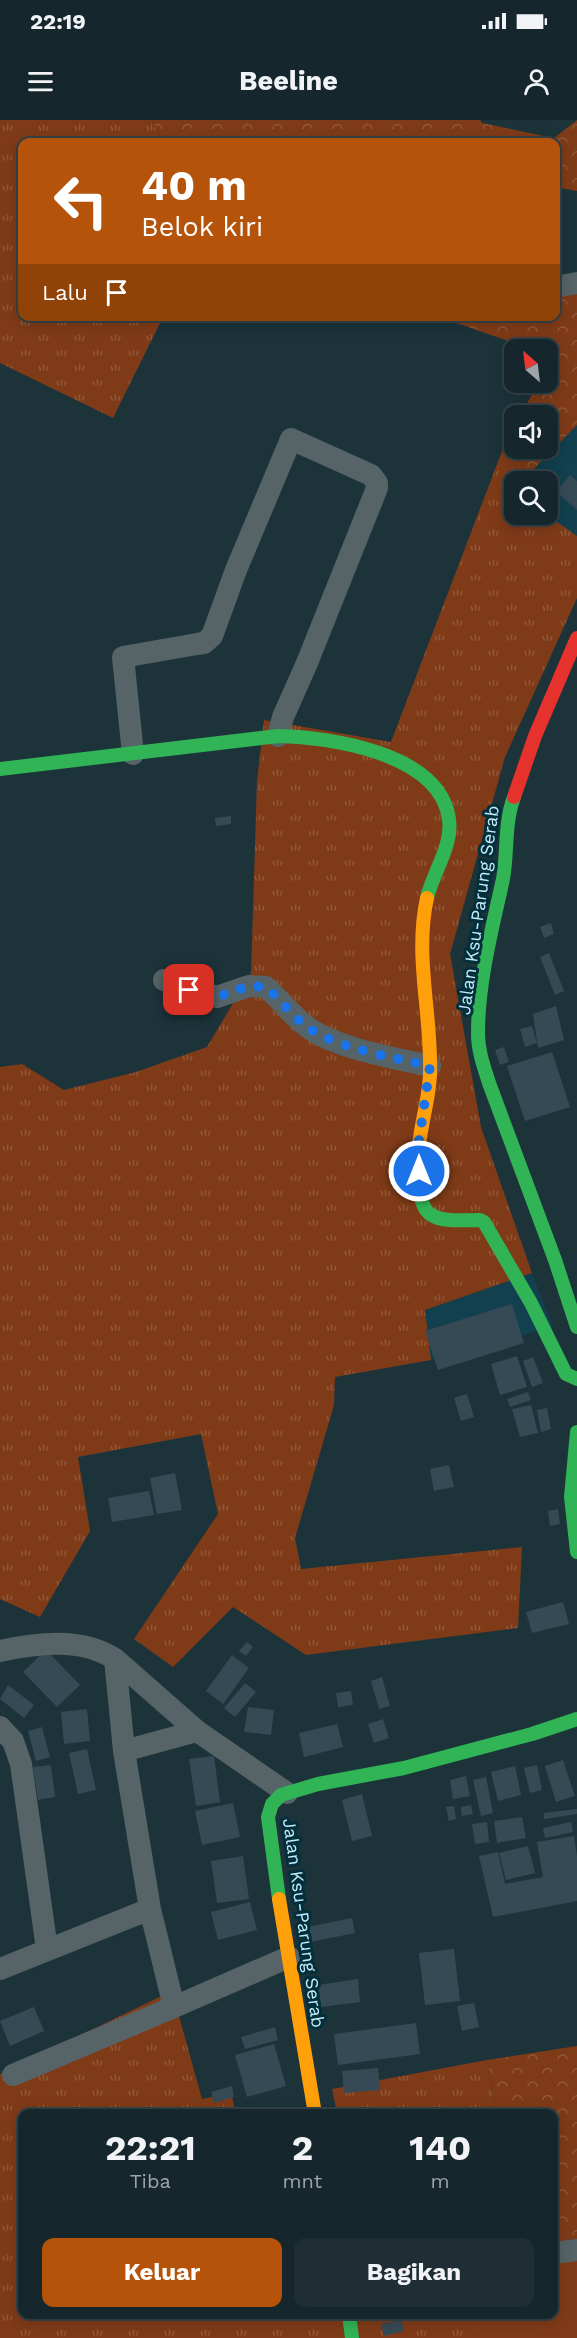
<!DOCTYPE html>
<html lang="id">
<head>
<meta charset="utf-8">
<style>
  body { margin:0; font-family:"Work Sans",sans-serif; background:#1e2e34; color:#f1f3f6; height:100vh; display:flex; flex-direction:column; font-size:22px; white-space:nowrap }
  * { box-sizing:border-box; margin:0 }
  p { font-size:20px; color:#9da5a9 }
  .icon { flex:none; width:33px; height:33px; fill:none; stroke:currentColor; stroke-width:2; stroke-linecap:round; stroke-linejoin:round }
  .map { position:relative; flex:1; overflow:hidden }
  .side { position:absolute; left:18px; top:1989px; width:540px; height:210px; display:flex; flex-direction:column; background:#15262c; border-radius:12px; box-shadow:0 3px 15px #0003,0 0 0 2px #344348 }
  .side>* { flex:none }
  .top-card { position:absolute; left:18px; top:18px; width:542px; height:183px; border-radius:12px; box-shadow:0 3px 15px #0003,0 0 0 2px #344348; background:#b45309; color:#fff; overflow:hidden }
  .needle { width:39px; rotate:332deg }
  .controls { position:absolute; left:504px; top:219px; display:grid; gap:12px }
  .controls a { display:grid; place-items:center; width:54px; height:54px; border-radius:12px; background:#15262c; box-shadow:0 3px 15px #0003,0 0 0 2px #344348; font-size:30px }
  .pin { position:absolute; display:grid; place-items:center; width:51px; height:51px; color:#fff; margin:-26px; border-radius:12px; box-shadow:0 3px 9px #0006 }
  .me { position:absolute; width:66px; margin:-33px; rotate:0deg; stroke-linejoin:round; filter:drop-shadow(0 0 4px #0008) }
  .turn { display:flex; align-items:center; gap:21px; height:126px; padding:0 24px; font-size:27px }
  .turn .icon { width:78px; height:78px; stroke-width:2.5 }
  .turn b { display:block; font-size:42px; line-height:51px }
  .then { display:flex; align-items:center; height:57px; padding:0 24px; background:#0003; gap:12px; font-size:22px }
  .eta { display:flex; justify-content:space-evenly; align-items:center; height:102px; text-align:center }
  .eta b { font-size:36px; font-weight:700; line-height:42px }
  .primary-button { display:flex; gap:12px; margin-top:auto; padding:12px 24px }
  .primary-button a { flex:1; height:69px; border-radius:12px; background:#b45309; color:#fff; font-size:24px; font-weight:700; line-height:69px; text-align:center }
  .primary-button a+a { background:#1e2e34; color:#f1f3f6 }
  .status { display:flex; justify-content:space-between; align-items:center; height:42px; padding:0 30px; background:#15262c; direction:ltr }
  .status svg { height:16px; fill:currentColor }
  header { display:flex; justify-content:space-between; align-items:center; height:78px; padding:0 24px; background:#15262c; font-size:27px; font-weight:700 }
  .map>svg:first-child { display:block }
  .built { fill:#12404e }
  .grass { fill:url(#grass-tufts) }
  .forest { fill:url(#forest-crowns) }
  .green { fill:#7f3b18 }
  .building { fill:#364a56 }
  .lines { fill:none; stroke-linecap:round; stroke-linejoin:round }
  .street { stroke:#566367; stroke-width:22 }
  .fast { stroke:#30b455; stroke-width:14 }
  .slow { stroke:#ff9f0a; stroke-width:14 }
  .jam { stroke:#e5322d; stroke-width:14 }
  .route { stroke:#1a73e8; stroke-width:10; stroke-dasharray:0 18 }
  .labels { text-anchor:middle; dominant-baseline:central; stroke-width:6; stroke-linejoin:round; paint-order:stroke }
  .street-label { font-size:18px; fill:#c5eaf8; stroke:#022f3c }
</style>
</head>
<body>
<div class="status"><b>22:19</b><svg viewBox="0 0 49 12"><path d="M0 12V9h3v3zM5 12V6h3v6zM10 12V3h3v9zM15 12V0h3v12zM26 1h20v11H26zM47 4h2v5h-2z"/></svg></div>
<header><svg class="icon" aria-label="menu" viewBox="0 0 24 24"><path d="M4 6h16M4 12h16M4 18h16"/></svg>Beeline<svg class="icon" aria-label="person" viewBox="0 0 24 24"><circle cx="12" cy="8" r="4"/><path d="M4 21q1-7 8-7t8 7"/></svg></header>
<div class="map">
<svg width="577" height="2218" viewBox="0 0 577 2218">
  <defs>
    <pattern id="grass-tufts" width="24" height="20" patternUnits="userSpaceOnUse" patternTransform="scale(1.5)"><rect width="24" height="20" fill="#7f3b18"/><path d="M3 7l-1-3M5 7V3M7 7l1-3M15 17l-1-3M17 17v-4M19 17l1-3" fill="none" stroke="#90583a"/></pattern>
    <pattern id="forest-crowns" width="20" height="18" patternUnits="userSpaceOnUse" patternTransform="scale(1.5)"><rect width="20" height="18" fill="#7f3b18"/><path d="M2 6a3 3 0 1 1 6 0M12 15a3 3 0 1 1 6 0" fill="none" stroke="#90583a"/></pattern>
  </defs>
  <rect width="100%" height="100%" fill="#1c333a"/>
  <path class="built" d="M577 305V416L547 395 548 362H522Z
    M532 1153 553 1207 431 1240 425 1190Z"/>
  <path class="grass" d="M0 0H152L163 22H22V196L163 197 113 298 0 243Z
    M504 326 514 372V394L547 395 577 416V478L505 637 450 834 481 1007 532 1153 425 1190 431 1240 335 1257 334 1285 295 1418 301 1449 522 1427 518 1508 306 1535 233 1487 173 1547 134 1519 218 1394 201 1314 78 1337 90 1411 40 1497 0 1479V947L22 944 64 970 136 952 207 927 251 853 257 661 264 600 391 622Z
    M172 1871 202 1979 231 1973 236 1993 22 1994V2194H554V2118L559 2121 577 2119V2218H0V1954Z
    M487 1940 497 1993H337L332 1969Z"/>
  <path class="forest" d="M152 0H480L482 3 554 18 577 0V71L555 67V22H163Z
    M577 169V305L522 361 514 362 513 370 504 326 514 307V328H548V296L521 295 538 263 548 262V245L552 237 548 235V230L532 229 439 197 555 196V172Z
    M577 1926V2119L559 2121 554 2118V1994L497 1993 487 1940Z"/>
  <path class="green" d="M554 2150H577V2218H479L472 2195 554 2194Z"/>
  <path class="building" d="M570 355 577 361V390L556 372Z
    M231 696V704L216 706 215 698Z
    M551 803 554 814 544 818 540 807Z
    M549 833 564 871 555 875 540 837Z
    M556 886 564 920 538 928 533 894Z
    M532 906 537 923 525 927 520 909Z
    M504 927 509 942 500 945 495 930Z
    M552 932 570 987 525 1001 507 946Z
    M512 1184 524 1223 438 1250 425 1211Z
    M517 1236 527 1267 500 1275 491 1244Z
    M533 1237 543 1263 532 1267 523 1241Z
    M528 1272 531 1280 510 1287 507 1279Z
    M467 1274 474 1297 461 1301 454 1278Z
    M531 1285 538 1313 520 1317 512 1289Z
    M547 1288 551 1309 541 1312 537 1290Z
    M449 1345 454 1367 434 1371 430 1349Z
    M175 1353 182 1390 157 1394 150 1358Z
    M149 1371 154 1395 112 1402 108 1378Z
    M558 1389 560 1404 550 1406 548 1391Z
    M563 1482 569 1504 532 1513 526 1492Z
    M247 1522 253 1527 246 1536 239 1531Z
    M46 1530 80 1565 57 1587 23 1552Z
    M232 1535 249 1548 223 1584 206 1571Z
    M382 1557 390 1586 379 1589 371 1561Z
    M245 1563 256 1572 235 1597 224 1588Z
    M8 1565 34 1585 24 1598 0 1579Z
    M351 1571 353 1585 338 1587 336 1573Z
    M248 1587 274 1590 271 1615 244 1612Z
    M87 1589 90 1621 64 1624 61 1592Z
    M383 1599 389 1618 374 1623 368 1604Z
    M337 1604 343 1627 304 1637 299 1613Z
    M42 1607 50 1637 36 1641 28 1611Z
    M87 1629 96 1670 78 1674 69 1633Z
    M214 1636 220 1682 196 1686 189 1639Z
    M563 1640 575 1676 556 1682 545 1646Z
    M51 1645 55 1677 38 1680 33 1647Z
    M537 1645 542 1670 530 1673 524 1648Z
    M515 1646 521 1675 498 1681 491 1652Z
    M466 1656 470 1676 453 1679 450 1660Z
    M486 1657 493 1693 481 1696 473 1660Z
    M362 1674 372 1716 352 1721 342 1680Z
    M233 1683 240 1717 202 1725 195 1691Z
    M471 1685 473 1694 462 1696 461 1687Z
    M454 1686 456 1699 449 1701 446 1687Z
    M577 1689V1694L544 1699V1693Z
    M522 1697 526 1718 497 1723 494 1701Z
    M487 1702 489 1722 475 1724 472 1704Z
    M571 1702 573 1712 545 1718 543 1708Z
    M574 1716 577 1736V1781L493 1797 479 1736 498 1732 505 1764 543 1757 537 1722Z
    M528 1726 535 1753 506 1760 499 1733Z
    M243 1736 249 1779 217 1783 211 1741Z
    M250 1782 257 1810 218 1820 211 1792Z
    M352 1798 355 1813 311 1822 308 1807Z
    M454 1829 460 1881 425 1885 419 1833Z
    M358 1859 360 1882 321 1887 318 1865Z
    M474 1883 479 1907 462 1911 457 1886Z
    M34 1887 44 1911 10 1926 0 1901Z
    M416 1903 420 1934 338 1945 334 1914Z
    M275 1907 278 1920 245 1929 241 1917Z
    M274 1924 286 1966 247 1977 235 1935Z
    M378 1948 380 1970 344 1973 342 1951Z
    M232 1966 234 1977 214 1983 211 1972Z
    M401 2200 404 2211 384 2216 381 2204Z"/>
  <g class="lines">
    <path class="street" d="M555 167 577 163
      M133 634 123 537 197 524 204 523 212 516 236 450 291 319 371 355 377 363V368L307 543 283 597 278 616
      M164 860 217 877 249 866 266 867C280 879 291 895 306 906 334 928 395 938 430 946
      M0 1531C37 1523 81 1517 115 1539L197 1611 287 1673
      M115 1539 124 1631 150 1789
      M0 1607 13 1621 21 1644 47 1829
      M124 1631 197 1611
      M0 1849 150 1789 174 1887 289 1837
      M13 1955 174 1887
      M554 2133 577 2130"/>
    <path class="fast" d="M0 649 278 616C330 617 440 633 449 699 453 726 433 752 427 778
      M514 677C504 704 508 731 503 759 492 810 478 861 478 914 478 931 484 947 489 963L555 1140 577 1207
      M418 1041C419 1099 425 1102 480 1100L484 1102 531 1183 566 1254 577 1259
      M577 1312 571 1377 577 1432
      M279 1779 268 1697 272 1684 281 1675 318 1664 404 1648 532 1614 577 1599
      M349 2194 352 2218"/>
    <path class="slow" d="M418 1041C418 1011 429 983 430 954 432 895 414 837 427 778
      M279 1779 315 1994"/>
    <path class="jam" d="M514 677 535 616 577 518"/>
  </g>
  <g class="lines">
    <path class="route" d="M189 870 217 877 249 866 266 867C280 879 291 895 306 906 334 928 395 938 430 946L417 1034 419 1051"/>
  </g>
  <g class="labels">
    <g class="street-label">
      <text transform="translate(478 790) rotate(-82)">Jalan Ksu-Parung Serab</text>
      <text transform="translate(304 1803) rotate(82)">Jalan Ksu-Parung Serab</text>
    </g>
  </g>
</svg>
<div class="controls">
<a><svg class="needle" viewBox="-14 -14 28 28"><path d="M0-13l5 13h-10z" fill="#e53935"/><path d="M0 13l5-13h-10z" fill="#9da5a9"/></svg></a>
<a><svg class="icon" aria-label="sound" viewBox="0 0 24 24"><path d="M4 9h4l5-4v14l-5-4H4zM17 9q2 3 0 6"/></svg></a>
<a><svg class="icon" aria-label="search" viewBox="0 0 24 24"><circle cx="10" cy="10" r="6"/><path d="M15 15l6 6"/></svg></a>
</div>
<div class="pin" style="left:189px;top:870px;background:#d93025"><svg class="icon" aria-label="arrive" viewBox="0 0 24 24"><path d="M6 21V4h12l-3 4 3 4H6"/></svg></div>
<svg class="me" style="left:419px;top:1051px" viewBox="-20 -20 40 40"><circle r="17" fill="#1a73e8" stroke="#fff" stroke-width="3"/><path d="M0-11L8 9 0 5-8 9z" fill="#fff"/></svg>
<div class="top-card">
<div class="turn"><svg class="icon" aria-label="left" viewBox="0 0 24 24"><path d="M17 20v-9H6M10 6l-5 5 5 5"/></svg><div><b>40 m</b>Belok kiri</div></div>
<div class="then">Lalu<svg class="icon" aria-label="arrive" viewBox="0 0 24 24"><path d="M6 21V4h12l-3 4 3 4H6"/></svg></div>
</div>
<section class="side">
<div class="eta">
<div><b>22:21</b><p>Tiba</p></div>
<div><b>2</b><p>mnt</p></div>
<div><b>140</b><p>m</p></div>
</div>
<div class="primary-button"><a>Keluar</a><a>Bagikan</a></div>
</section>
</div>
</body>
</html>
